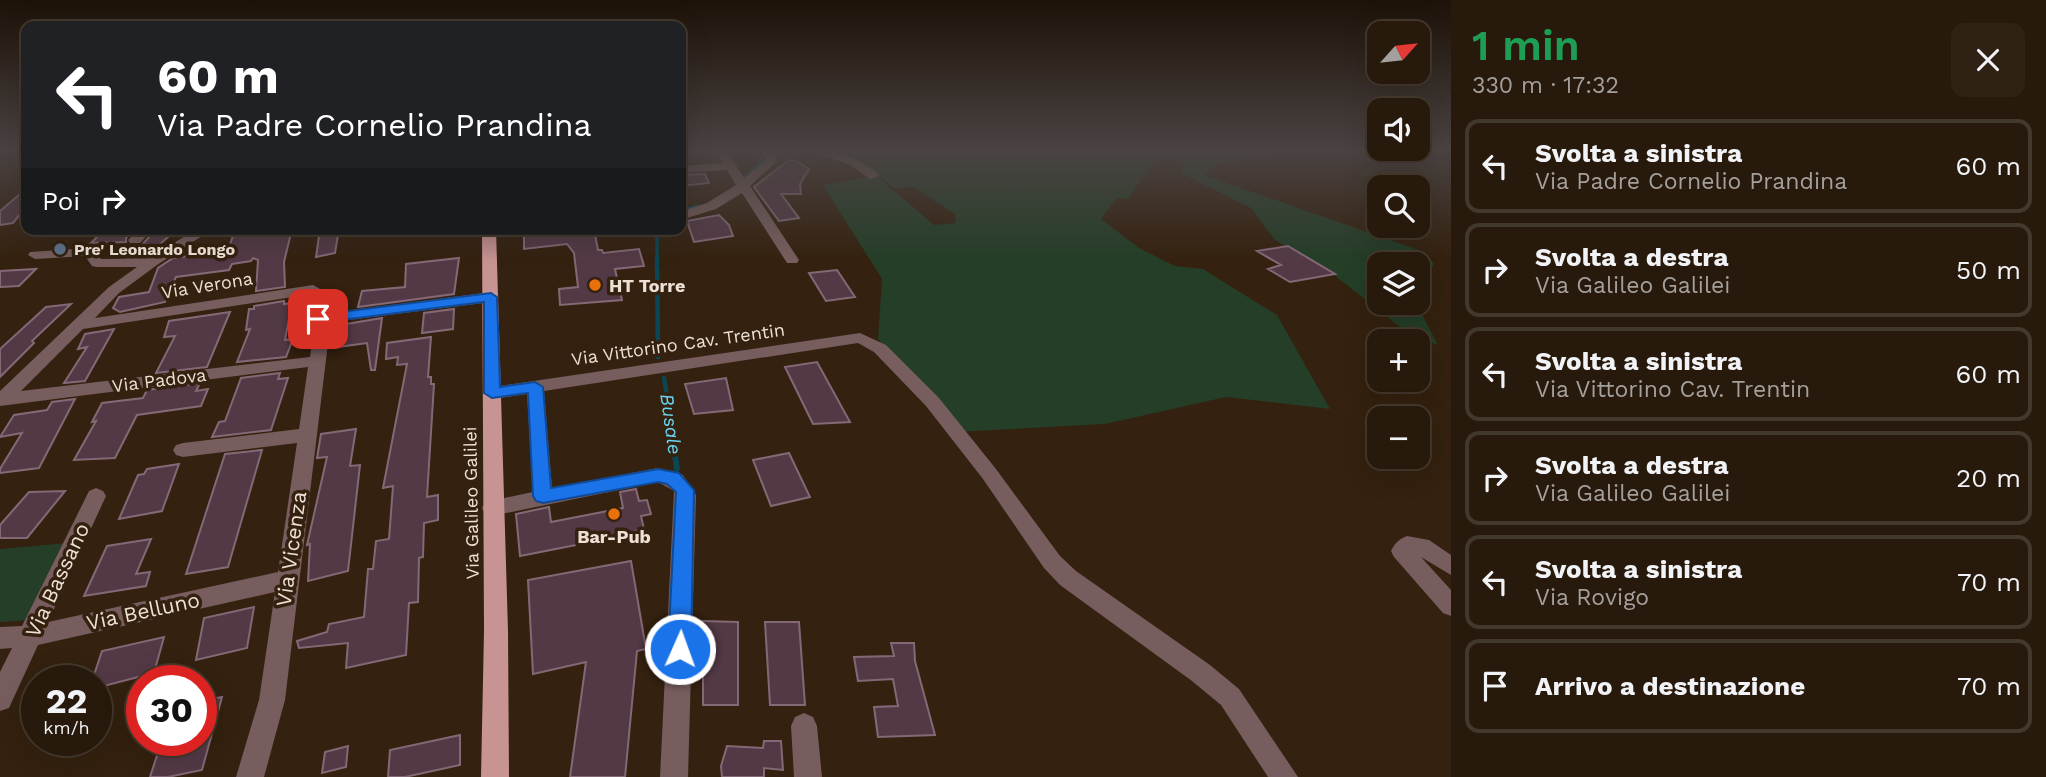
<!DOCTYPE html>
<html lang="it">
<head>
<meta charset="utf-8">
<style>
  body { margin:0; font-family:"Work Sans",sans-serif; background:#2f2214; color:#f1f3f6; height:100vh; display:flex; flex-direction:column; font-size:26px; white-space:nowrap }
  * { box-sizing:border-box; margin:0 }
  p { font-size:23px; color:#a4a09d }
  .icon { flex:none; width:38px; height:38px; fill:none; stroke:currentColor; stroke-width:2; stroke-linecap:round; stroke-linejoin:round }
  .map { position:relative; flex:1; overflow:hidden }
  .details { display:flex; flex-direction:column; background:#27190b; width:595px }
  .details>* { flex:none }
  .top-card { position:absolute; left:21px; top:21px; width:665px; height:214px; border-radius:14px; box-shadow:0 7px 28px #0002,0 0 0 2px #43382c; background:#202124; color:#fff; overflow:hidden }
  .needle { width:46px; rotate:63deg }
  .fabs { position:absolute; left:1367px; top:21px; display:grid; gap:14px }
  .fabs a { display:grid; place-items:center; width:63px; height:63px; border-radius:14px; background:#27190b; box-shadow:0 7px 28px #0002,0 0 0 2px #43382c; font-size:35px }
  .speed { position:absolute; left:21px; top:665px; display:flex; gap:14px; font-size:35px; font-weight:700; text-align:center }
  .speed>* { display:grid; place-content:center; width:91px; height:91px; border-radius:50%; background:#27190b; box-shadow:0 7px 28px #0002,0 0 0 2px #43382c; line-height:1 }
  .speed small { font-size:18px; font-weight:400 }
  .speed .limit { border:10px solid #d22; background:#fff; color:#111 }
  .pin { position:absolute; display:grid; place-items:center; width:60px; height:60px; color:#fff; margin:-30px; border-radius:14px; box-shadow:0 4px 10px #0006 }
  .me { position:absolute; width:77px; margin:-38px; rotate:2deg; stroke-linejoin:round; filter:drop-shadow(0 0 5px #0008) }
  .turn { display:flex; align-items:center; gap:24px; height:147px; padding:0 21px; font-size:32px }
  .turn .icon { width:91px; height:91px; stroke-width:2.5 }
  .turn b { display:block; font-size:49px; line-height:60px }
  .then { display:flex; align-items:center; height:66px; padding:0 21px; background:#0003; gap:14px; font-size:26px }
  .round { display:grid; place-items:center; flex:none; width:74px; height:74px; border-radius:14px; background:#2f2214 }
  .overview { display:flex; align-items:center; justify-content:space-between; height:119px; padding:0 21px }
  h1 { font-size:42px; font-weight:600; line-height:52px; color:#1e9e55 }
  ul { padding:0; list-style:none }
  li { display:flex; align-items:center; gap:21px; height:94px; margin:0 14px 10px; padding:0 7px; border:4px solid #43382c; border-radius:14px }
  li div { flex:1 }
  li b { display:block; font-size:26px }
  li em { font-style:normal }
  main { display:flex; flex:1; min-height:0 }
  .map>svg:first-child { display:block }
  .green { fill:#243e27 }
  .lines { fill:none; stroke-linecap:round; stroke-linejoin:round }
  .stream-far2 { stroke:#0a4754; stroke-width:3.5 }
  .stream-far1 { stroke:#0a4754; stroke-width:4.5 }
  .stream { stroke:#0a4754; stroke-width:6 }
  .building { fill:#533946; stroke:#856876; stroke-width:2 }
  .minor { fill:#775d5d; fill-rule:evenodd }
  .major { fill:#c89393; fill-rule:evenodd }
  .route { fill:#1a73e8; stroke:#114b97; stroke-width:2 }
  .service-dot { fill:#5c6f8a; stroke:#34210f; stroke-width:2.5 }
  .food-dot { fill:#e8710a; stroke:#34210f; stroke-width:2.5 }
  .labels { text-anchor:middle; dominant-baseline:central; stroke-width:7; stroke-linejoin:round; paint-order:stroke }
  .far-poi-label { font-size:16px; font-weight:bold; fill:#ede0d5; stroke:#34210f; text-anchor:start }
  .street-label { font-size:18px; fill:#ede0d5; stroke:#34210f }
  .poi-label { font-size:18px; font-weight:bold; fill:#ede0d5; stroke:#34210f; text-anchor:start }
  .water-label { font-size:19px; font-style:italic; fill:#69d5f1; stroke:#34210f }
  .near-street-label { font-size:21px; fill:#ede0d5; stroke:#34210f }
</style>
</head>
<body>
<main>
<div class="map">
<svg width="1451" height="777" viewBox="0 0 1451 777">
  <rect width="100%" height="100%" fill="#34210f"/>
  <path class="green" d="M821 151H1281L1218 164 1204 175 1424 252 1434 264 1418 292V264H1379V303H1416L1438 345 1409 334 1334 275 1275 240 1251 208 1181 173 1184 162 1177 158H1156L1128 199 1117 198 1101 219 1139 248 1175 266 1203 269 1277 315 1330 409 1226 397 1105 424 956 432 878 339 882 279 823 185 877 176 934 225 956 223 955 214 913 187 894 188C869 167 856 155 821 151Z
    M68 543 32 620 0 622V549Z"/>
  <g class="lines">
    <path class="stream-far2" d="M745 177 762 161 755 151
      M681 210 699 206
      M657 229V260"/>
    <path class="stream-far1" d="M657 258 658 357
      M664 378 667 396"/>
    <path class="stream" d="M666 394 677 469"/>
  </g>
  <path class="building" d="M789 160 796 161 809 169 800 184 801 194H781L799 218 779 221 754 187Z
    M705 174 709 183 681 186V175Z
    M26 189V207L13 223 0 225V211Z
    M719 215 729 225 733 236 694 242 687 221Z
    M105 229H135L126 238V242L91 243Z
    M156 229H177L151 252 127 253 134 246 142 245Z
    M235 229H292L284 262 285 287 256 291 258 260 253 258 251 261 232 264 229 270 176 277 165 302 120 312 113 308 119 297 149 292 158 268 173 258 228 251Z
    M320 229H339L335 253 316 257Z
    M524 229H594L598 250H602L603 253 639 249 644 266 615 269 622 300 560 305 559 289 578 287 574 253 567 244 524 249Z
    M1288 246 1335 274 1290 282 1268 269 1281 265 1257 251Z
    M459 258 454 294 358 307 362 291 405 287 406 264Z
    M36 269 19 286 0 287V271Z
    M837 270 855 297 826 301 809 273Z
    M284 301V304L292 303 285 340 293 339 286 357 237 362 250 329 246 330 249 309H254V306Z
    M71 304 32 341 34 343 0 377V349L46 307Z
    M454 309 453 329 422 333 424 313Z
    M230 312 207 367 156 373 175 336 164 337 169 321Z
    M382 318 375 370H371L367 343 330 348 328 327Z
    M114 329 85 381 64 383 87 347 78 349 85 334Z
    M431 337 428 377H431V384H434L427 497 438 495V520L424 523 423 557 419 558 418 602 409 603 406 655 346 668 348 643 299 648 297 641 327 632 329 624 364 617 368 569H373L376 541 389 539 393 486 383 488 407 364 397 365 398 357 386 359 387 343Z
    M817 362 850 422 813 424 785 367Z
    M280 373 278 379 288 378 271 430 212 437 219 422 225 421 241 378Z
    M726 378 733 410 694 414 685 384Z
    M200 383 196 391 208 389 201 406 137 415 115 458 74 460 96 421 92 422 102 403 143 398 147 390Z
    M75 399 39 468 0 473V469L22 433 0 437 14 415 47 410 52 402Z
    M356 429 350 466 360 465 348 571 308 581 310 544 307 545 327 457 317 458 321 434Z
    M262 450 228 567 186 574 225 454Z
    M789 453 810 497 771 506 753 460Z
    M179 464 162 511 119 519 138 475 144 474 147 469Z
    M636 489 639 501 647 500 651 514 641 516 644 529 631 532 632 534 520 556 516 514 549 507 551 522 623 508 620 492Z
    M65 491 27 538H0V525L29 492Z
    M151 539 136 574 150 572 146 586 84 596 107 546Z
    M631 561 646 649 637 651 625 777H570L586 662 533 674 528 580Z
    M254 607 247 648 196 660 204 618Z
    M703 621 738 622V705H703Z
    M765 622H799L805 705H770Z
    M164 637 154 673 96 688V681H92L102 651Z
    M891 643H914L915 661 935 735 878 737 874 707 898 706 893 679 858 681 854 657 894 656Z
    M222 697 202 770 168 777H150L162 740H201V701Z
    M460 735V765L405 777H388L390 750Z
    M764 741H781L783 770 764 768V777H722L721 766 727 746 763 748Z
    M348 746 346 767 322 773 325 752Z"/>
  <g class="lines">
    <path class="minor" d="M716 151H727L744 178 766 160 760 151H771L778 160 776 162 750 186 799 260 797 263H787L742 193 716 209 687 218 682 217V211L707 203 736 185 727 170 681 173V166L723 163Z
      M812 151C836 150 863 159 880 176L870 179 850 165Z
      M139 229H153L140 243H130L128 240Z
      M197 229H213L157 265 119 293 95 318 313 285 320 289 324 314 491 292 499 297 491 302 325 323 328 343 285 700 264 777H236L259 700 275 592 38 645 9 708 0 711V672L12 648 0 649V627L22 626 89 491 96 488 103 491 106 496 48 622 278 572 297 443 183 457 176 455 173 450 176 445 183 443 299 429 308 367 0 406V391L109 287 137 267H97L92 266 85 256 35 259 28 255 30 252 89 248 94 249 101 259 149 258ZM306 295 312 343 310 357 21 391 83 329Z
      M860 333 886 345 939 398 996 469 1060 556 1076 571 1210 665 1239 689 1298 777H1268L1221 705 1192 681 1060 585 1044 568 983 479 926 406 874 352 858 343 544 391 552 488 658 468 683 475 696 495 688 777H660L674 491 658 482 492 516 485 514 482 508 485 502 533 492 527 394 493 399 484 393 493 387Z
      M1407 536 1429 540 1451 555V575L1421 557 1451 590V616L1443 613 1394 557 1391 551C1395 543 1399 539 1407 536Z
      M804 713 813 717 817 726 822 777H794L791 726 795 717Z"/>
    <path class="major" d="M482 229H496L508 631 509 777H481L484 631Z"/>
  </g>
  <linearGradient id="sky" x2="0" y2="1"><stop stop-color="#1d1208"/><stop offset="0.58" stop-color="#4a4342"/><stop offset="1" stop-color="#4a4342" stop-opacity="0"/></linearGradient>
  <rect width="1451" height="260" fill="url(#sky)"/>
  <path class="route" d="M491 293 497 297 500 387 535 382 543 387 551 488 658 469 679 473 694 490 691 649 687 656 680 659 672 656 668 649 676 492 667 484 658 482 543 503 536 501 533 496 528 393 492 398 484 393V302L318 323 310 319 318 315Z"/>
  <circle class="service-dot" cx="60" cy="249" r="7"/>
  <g class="food-dot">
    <circle cx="595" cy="285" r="7"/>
    <circle cx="614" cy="514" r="7"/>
  </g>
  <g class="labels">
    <g class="far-poi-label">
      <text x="74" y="249">Pre' Leonardo Longo</text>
    </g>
    <g class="street-label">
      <text transform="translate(207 285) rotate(-9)">Via Verona</text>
      <text transform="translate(678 344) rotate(-8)">Via Vittorino Cav. Trentin</text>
      <text transform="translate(159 380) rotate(-7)">Via Padova</text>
      <text transform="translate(471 503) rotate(-91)">Via Galileo Galilei</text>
    </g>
    <g class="poi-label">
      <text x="609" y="285">HT Torre</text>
      <text x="614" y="536" text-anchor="middle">Bar-Pub</text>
    </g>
    <g class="water-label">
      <text transform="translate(671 424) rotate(82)">Busale</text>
    </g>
    <g class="near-street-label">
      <text transform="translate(291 549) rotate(-82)">Via Vicenza</text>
      <text transform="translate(57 580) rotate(-65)">Via Bassano</text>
      <text transform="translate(143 611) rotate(-12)">Via Belluno</text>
    </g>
  </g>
</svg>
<div class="fabs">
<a><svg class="needle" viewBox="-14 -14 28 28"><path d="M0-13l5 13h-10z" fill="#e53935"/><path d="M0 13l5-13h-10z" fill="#a4a09d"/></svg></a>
<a><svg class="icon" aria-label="sound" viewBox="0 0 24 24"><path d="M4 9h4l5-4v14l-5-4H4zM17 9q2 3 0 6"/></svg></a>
<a><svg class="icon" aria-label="search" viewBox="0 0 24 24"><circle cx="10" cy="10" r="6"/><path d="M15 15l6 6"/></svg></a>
<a><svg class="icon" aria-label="layers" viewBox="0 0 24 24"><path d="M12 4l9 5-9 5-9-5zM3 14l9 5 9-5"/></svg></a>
<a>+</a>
<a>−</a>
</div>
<div class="speed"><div>22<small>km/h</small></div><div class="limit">30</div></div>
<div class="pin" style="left:318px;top:319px;background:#d93025"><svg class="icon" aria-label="arrive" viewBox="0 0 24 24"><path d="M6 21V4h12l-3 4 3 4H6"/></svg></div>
<svg class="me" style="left:680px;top:649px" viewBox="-20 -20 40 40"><circle r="17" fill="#1a73e8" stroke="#fff" stroke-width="3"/><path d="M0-11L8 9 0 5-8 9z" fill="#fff"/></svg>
<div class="top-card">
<div class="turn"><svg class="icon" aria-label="left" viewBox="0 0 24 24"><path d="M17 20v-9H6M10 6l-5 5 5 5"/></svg><div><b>60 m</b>Via Padre Cornelio Prandina</div></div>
<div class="then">Poi<svg class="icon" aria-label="right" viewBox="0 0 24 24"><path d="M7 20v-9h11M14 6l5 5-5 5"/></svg></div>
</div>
</div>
<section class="details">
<div class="overview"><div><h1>1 min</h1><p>330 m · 17:32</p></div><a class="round"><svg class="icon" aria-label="close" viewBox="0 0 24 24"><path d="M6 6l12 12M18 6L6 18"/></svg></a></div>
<ul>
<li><svg class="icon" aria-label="left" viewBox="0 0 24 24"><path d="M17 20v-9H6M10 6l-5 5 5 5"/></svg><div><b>Svolta a sinistra</b><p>Via Padre Cornelio Prandina</p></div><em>60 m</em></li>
<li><svg class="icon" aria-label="right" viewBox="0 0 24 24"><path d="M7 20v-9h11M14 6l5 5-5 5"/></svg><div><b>Svolta a destra</b><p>Via Galileo Galilei</p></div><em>50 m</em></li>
<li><svg class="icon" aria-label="left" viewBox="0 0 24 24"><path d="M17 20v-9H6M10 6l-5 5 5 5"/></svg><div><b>Svolta a sinistra</b><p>Via Vittorino Cav. Trentin</p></div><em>60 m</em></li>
<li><svg class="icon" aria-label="right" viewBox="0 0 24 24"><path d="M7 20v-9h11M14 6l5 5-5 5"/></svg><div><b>Svolta a destra</b><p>Via Galileo Galilei</p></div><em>20 m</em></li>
<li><svg class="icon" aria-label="left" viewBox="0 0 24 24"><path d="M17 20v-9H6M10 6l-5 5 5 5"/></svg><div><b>Svolta a sinistra</b><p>Via Rovigo</p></div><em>70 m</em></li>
<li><svg class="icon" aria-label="arrive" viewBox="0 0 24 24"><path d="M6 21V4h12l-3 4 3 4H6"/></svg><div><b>Arrivo a destinazione</b></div><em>70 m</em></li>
</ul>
</section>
</main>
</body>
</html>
